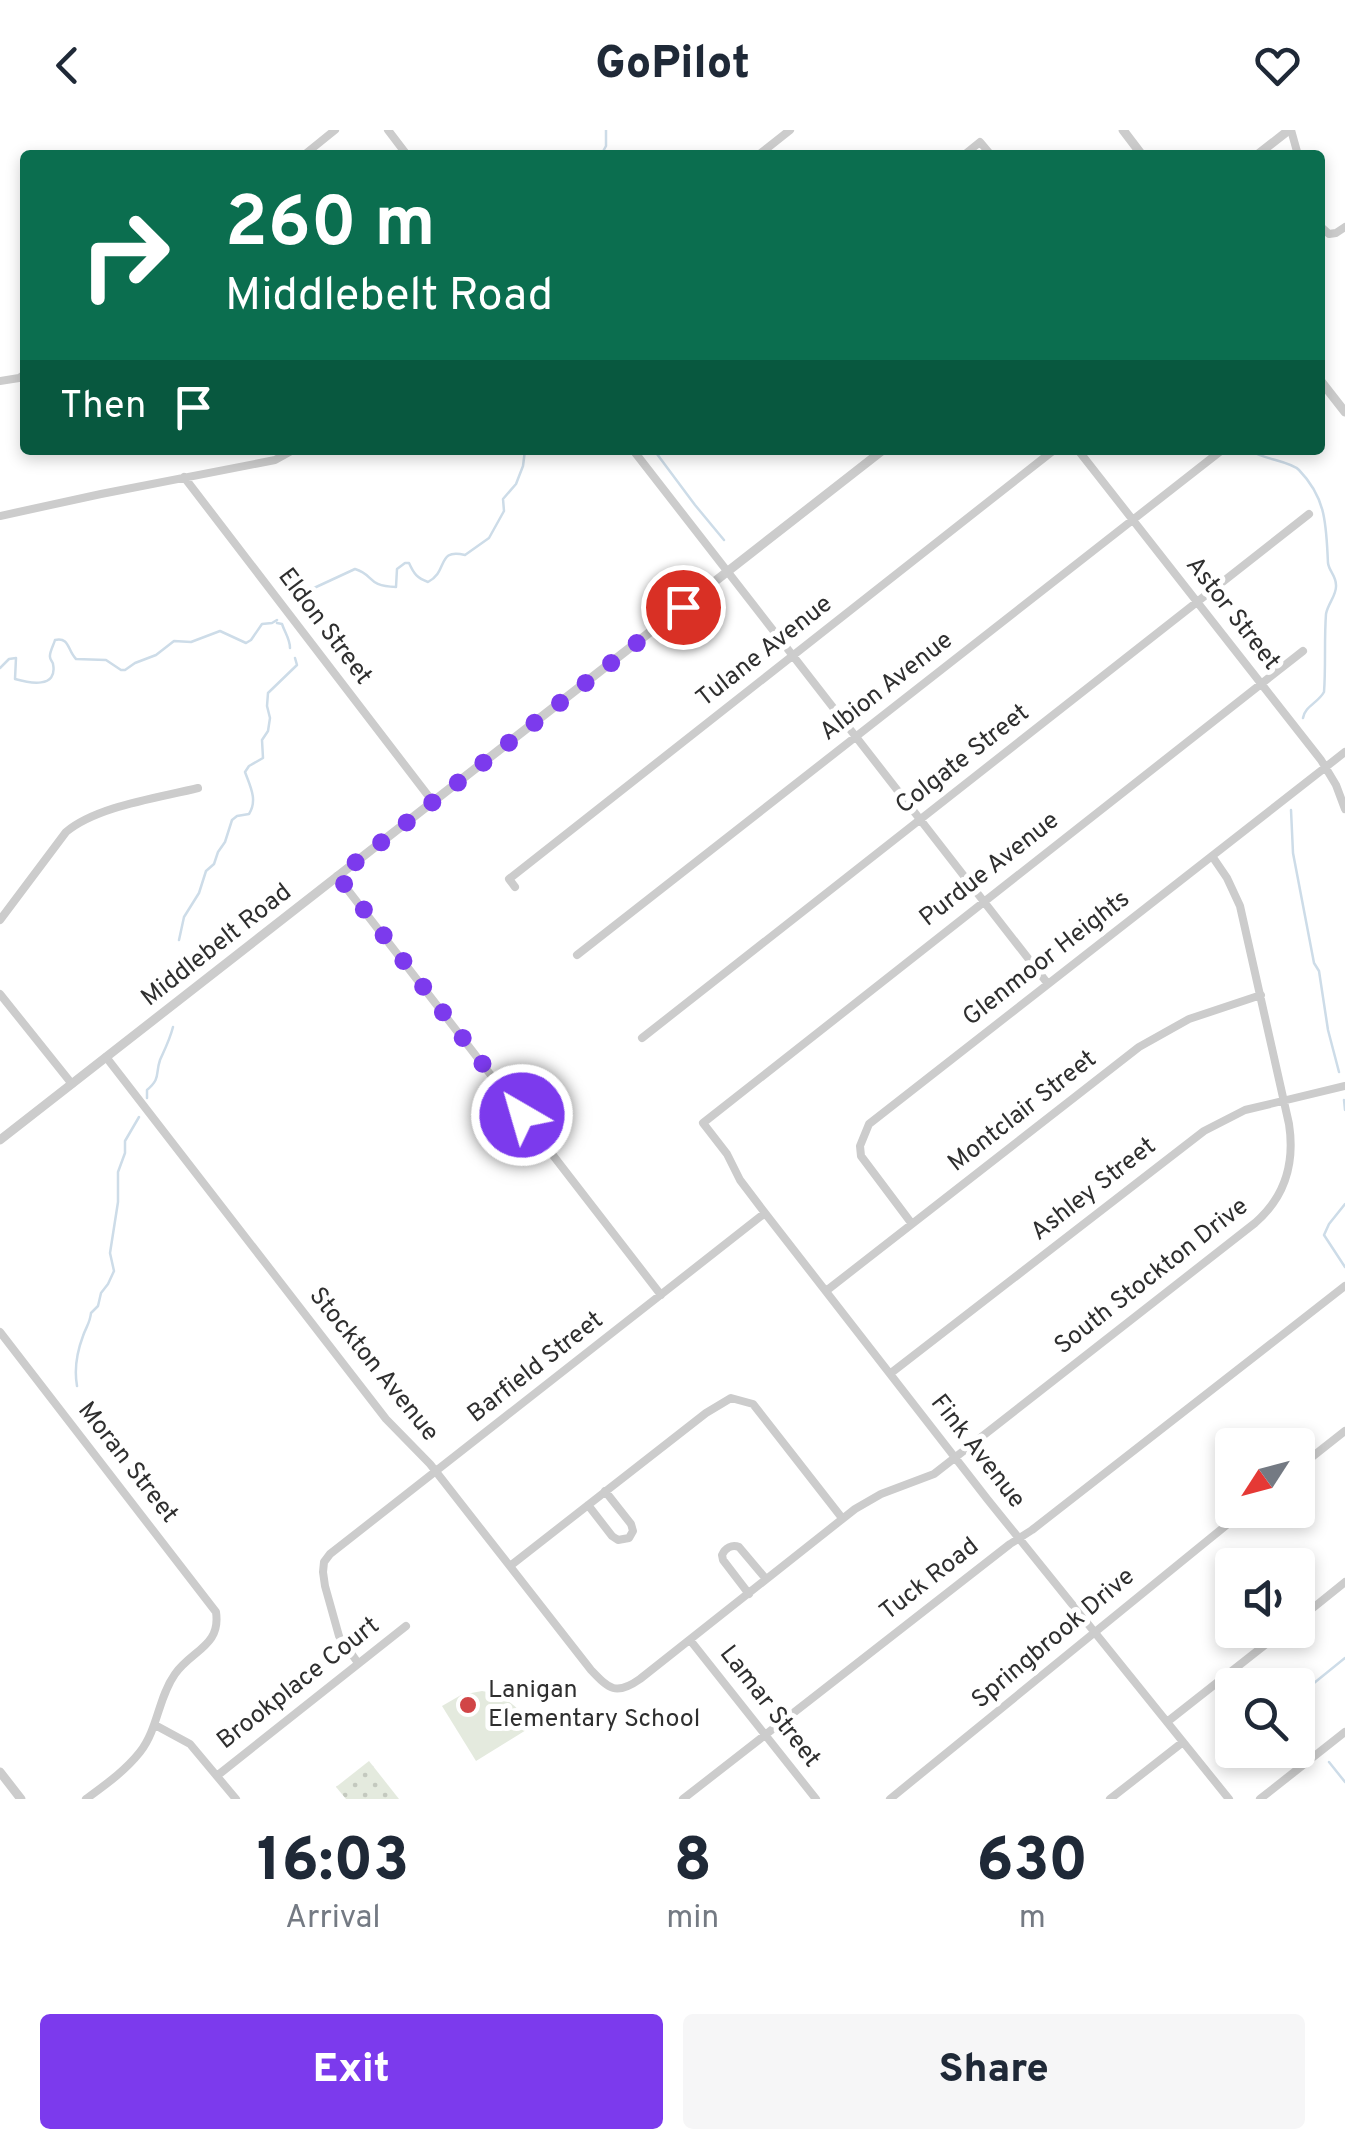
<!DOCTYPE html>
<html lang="en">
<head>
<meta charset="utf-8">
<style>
  body { margin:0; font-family:Overpass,sans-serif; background:#f6f6f7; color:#1f2937; height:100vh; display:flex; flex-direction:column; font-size:38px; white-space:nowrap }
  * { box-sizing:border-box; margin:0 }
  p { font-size:32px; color:#747a83 }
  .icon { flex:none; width:55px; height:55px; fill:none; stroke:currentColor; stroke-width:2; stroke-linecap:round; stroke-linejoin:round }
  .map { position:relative; height:1669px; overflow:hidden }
  .panel { display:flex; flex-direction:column; background:#fff; flex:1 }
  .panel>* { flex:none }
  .guide { position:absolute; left:20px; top:20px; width:1305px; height:305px; border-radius:10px; box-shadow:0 5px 15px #0003; background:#0b6e4f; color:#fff; overflow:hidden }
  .needle { width:65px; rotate:234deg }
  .controls { position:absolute; left:1215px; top:1298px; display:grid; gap:20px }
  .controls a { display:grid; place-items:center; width:100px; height:100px; border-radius:10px; background:#fff; box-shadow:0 5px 15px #0003; font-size:50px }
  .pin { position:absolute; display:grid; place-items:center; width:85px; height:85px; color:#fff; margin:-42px; border:5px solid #fff; border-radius:50%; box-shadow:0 2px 10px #0007 }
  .me { position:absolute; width:110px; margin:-55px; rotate:322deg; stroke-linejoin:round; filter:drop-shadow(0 0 8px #0008) }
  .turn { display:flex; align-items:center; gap:35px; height:210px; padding:0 40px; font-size:45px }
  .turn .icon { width:130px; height:130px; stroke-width:2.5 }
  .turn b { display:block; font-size:70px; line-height:85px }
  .then { display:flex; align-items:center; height:95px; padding:0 40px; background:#0003; gap:20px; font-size:38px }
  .eta { display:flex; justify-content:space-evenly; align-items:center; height:170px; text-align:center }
  .eta b { font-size:60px; font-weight:800; line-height:70px }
  .cta { display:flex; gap:20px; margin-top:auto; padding:20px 40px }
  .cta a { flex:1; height:115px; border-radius:10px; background:#7c3aed; color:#fff; font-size:40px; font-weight:800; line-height:115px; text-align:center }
  .cta a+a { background:#f6f6f7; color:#1f2937 }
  header { display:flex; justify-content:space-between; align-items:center; height:130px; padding:0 40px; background:#fff; font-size:45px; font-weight:800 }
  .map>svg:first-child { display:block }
  .grass { fill:url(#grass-dots) }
  .pitch { fill:#e4eade }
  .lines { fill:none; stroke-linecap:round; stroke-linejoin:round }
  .stream { stroke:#cddce8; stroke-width:2.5 }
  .minor { stroke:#ccc; stroke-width:8 }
  .tertiary { stroke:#ccc; stroke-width:9 }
  .route { stroke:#7c3aed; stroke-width:18; stroke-dasharray:0 32.4 }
  .poi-dot { fill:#d14547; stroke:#fff; stroke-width:4 }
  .labels { text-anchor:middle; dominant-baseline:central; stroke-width:10; stroke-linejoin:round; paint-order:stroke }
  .street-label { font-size:25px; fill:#2f2f2f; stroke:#fff }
  .poi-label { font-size:25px; fill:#2f2f2f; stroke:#fff; text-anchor:start }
</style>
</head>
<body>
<header><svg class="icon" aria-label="back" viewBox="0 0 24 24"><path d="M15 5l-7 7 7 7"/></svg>GoPilot<svg class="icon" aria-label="heart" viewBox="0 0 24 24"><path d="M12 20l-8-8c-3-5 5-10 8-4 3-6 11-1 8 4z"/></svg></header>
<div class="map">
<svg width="1345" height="1669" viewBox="0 0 1345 1669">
  <defs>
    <pattern id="grass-dots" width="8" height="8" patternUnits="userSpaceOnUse" patternTransform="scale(2.5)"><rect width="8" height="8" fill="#e4eade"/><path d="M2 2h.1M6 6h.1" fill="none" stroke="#c4c9bf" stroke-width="1.8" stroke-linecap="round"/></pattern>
  </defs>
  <rect width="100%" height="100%" fill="#fff"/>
  <path class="grass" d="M369 1631 399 1669H346L336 1657Z"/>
  <path class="pitch" d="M482 1561C505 1565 519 1577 531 1597L476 1631 442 1576 461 1565Z"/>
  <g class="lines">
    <path class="stream" d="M601 25 606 16V0
      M654 320 695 375 724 410
      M1249 320C1265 330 1290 331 1299 340 1327 369 1326 396 1328 433 1329 441 1336 446 1336 455 1337 465 1328 473 1326 484 1324 510 1326 536 1324 562 1318 573 1305 576 1303 588
      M297 472 314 458 355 439C375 445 366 456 396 457L397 439 405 433H409C414 444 417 448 428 452 449 441 436 418 465 425L489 408 504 381 503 369 516 354 523 336 525 320
      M277 493 282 494C285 503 290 509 290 518
      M0 538 9 529 16 528 15 549C29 553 58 559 53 534 53 532 50 530 50 527 49 523 54 514 55 510 70 507 67 520 76 529L106 530 121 540H125L135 533 156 525 174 511 191 512 220 501 246 513 251 510 262 494 272 493 277 490
      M1291 680 1293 723 1314 833 1319 841 1328 900 1339 942
      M179 810 184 787 199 763 206 741 214 734 218 722 225 712 232 690 237 686 249 684C258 670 250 656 245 642L249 636 263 628 262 610 268 601 270 588 267 576 268 563 297 535 295 528
      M147 968V960C161 948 155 945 160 930 165 919 170 909 173 897
      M1344 970 1345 980
      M1345 1074 1329 1094 1324 1105 1345 1137
      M77 1256C74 1239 77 1222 83 1206 86 1197 90 1193 91 1183L98 1176 101 1163 108 1154 114 1141 110 1123 118 1072V1042L125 1023V1011L139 987
      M1298 1566 1345 1528
      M1329 1632 1345 1652"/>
    <path class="minor" d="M388 0 407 25
      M1291 0 1298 25
      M761 23 790 0
      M304 25 335 0
      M964 25 980 12 991 25
      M1320 96 1329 104 1336 103 1345 97
      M0 251 19 248 25 244
      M633 320 1048 854
      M1078 320 1321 630 1336 655 1345 679
      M184 347 433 672
      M0 386 101 364 275 330 293 320
      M337 746 661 1165
      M515 757 509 749 1054 320
      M0 790 66 702C97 676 158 668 198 658
      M577 825 1222 320
      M0 864 72 954
      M642 908 1309 384
      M106 927 386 1289 430 1334 591 1540C609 1559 616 1566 640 1549L855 1379 881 1364 934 1344 1255 1093C1285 1067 1295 1033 1289 994L1240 776 1227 748 1212 726
      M912 1094 861 1026 860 1016 869 994 1345 622
      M826 1161 1139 917 1189 889 1261 865
      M0 1202 216 1482C221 1516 192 1520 175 1544 158 1568 158 1599 140 1622 125 1641 105 1655 86 1669
      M891 1243 1204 1001 1245 980 1345 956
      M1298 1338 1345 1301
      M588 1375 612 1406 618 1410 629 1408 633 1401 631 1394 605 1361
      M510 1436 706 1283 731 1268 753 1274 842 1388
      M749 1464 723 1430 722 1425C725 1418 732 1414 739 1417L766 1449
      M1298 1490 1345 1452
      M690 1510 816 1669
      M358 1533 339 1506 325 1456 323 1442 324 1432 330 1424 765 1083
      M1167 1592 1284 1500
      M155 1595 190 1614 236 1669
      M218 1645 406 1496
      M683 1669 1010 1414 1032 1400 1345 1156
      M890 1669 1245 1380
      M1110 1669 1183 1612
      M1229 1669 988 1370 765 1083 740 1050 727 1024 703 993 1303 521
      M1260 1669 1345 1602"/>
    <path class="tertiary" d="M1123 0 1142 25
      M1257 25 1289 0
      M1320 250 1345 282
      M0 1010 883 320
      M0 1642 21 1669"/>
  </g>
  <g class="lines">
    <path class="route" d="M522 985 338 746 683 477"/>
  </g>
  <circle class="poi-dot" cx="468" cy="1575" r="10"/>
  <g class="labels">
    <g class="street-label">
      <text transform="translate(1232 484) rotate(52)">Astor Street</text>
      <text transform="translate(324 497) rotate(53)">Eldon Street</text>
      <text transform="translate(765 522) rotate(-38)">Tulane Avenue</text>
      <text transform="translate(887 557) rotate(-38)">Albion Avenue</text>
      <text transform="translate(963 630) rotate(-38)">Colgate Street</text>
      <text transform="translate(990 740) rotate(-38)">Purdue Avenue</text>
      <text transform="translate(217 816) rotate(-38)">Middlebelt Road</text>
      <text transform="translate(1047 829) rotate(-38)">Glenmoor Heights</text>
      <text transform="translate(1023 982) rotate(-38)">Montclair Street</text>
      <text transform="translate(1094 1060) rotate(-38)">Ashley Street</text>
      <text transform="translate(1152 1147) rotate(-38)">South Stockton Drive</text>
      <text transform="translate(373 1235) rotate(51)">Stockton Avenue</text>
      <text transform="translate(536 1238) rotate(-38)">Barfield Street</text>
      <text transform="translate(977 1322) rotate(52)">Fink Avenue</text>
      <text transform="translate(127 1333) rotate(52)">Moran Street</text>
      <text transform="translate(930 1450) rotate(-38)">Tuck Road</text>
      <text transform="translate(1054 1509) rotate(-40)">Springbrook Drive</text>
      <text transform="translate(299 1554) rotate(-38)">Brookplace Court</text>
      <text transform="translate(769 1577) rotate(52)">Lamar Street</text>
    </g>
    <g class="poi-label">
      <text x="488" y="1561">Lanigan<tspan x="488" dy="29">Elementary School</tspan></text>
    </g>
  </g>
</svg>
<div class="controls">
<a><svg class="needle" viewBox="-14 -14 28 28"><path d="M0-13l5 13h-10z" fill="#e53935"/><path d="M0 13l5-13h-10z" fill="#747a83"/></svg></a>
<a><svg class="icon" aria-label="sound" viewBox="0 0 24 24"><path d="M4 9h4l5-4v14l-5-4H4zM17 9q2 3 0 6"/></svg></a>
<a><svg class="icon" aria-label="search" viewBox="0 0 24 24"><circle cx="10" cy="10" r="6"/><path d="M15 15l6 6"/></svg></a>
</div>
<div class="pin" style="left:683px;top:477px;background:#d93025"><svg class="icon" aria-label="arrive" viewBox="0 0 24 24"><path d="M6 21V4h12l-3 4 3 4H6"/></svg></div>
<svg class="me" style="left:522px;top:985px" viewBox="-20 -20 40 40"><circle r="17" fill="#7c3aed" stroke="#fff" stroke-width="3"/><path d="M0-11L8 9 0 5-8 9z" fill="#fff"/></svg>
<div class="guide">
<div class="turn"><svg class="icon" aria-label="right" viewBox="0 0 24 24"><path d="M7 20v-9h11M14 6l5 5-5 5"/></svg><div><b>260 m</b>Middlebelt Road</div></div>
<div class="then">Then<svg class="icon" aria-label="arrive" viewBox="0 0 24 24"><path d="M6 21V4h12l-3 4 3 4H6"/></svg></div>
</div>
</div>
<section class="panel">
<div class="eta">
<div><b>16:03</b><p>Arrival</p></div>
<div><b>8</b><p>min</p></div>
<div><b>630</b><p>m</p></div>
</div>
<div class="cta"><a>Exit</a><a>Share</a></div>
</section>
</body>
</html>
